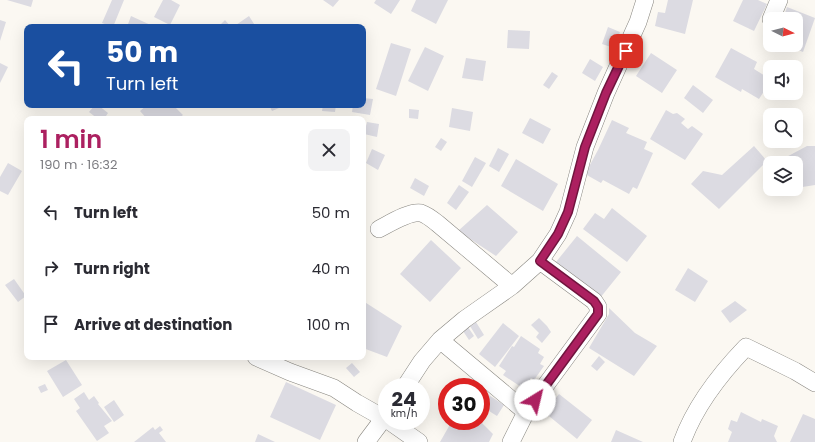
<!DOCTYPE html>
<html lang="en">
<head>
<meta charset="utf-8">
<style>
  body { margin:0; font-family:Poppins,sans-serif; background:#f2f2f3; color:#2b2b33; height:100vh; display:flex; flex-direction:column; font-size:15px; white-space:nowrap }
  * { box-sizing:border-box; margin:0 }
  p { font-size:13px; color:#7c7c81 }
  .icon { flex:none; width:22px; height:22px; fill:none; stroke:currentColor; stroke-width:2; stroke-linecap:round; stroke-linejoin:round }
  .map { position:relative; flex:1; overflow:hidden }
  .details { position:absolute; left:24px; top:116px; width:342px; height:244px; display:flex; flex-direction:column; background:#fff; border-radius:8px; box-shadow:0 4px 16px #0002 }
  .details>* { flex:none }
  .banner { position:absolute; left:24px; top:24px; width:342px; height:84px; border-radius:8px; box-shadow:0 4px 16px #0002; background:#1a4fa0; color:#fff; overflow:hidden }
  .needle { width:26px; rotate:96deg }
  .tools { position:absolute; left:763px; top:12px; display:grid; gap:8px }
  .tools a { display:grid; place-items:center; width:40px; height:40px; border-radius:8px; background:#fff; box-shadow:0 4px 16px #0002; font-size:20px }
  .speed { position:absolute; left:378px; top:378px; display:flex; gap:8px; font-size:20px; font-weight:700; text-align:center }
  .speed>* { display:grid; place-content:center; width:52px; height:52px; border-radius:50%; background:#fff; box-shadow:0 4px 16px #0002; line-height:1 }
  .speed small { font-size:10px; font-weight:400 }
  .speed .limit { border:6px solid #d22; background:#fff; color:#111 }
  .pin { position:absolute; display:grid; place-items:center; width:34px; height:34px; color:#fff; margin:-17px; border-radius:8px; box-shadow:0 2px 6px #0006 }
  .me { position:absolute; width:44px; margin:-22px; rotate:36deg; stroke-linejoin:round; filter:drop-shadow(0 0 3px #0008) }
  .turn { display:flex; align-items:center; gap:14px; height:84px; padding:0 16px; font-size:18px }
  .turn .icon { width:52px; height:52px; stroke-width:2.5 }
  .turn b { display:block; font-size:28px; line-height:34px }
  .round { display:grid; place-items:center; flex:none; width:42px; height:42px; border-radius:8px; background:#f2f2f3 }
  .head { display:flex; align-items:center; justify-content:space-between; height:68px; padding:0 16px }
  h1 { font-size:24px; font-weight:600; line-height:30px; color:#ac2060 }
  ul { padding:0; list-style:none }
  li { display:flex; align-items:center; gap:12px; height:56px; padding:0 16px }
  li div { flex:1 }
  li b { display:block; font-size:15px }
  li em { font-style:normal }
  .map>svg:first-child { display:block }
  .building { fill:#dcdbe2 }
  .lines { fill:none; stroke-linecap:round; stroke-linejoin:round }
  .minor-casing { stroke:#87857f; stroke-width:18 }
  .minor { stroke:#fff; stroke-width:17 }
  .route-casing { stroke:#70153e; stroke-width:10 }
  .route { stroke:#ac2060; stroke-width:7 }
</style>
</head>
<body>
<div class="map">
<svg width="815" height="442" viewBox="0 0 815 442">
  <rect width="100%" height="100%" fill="#fbf8f2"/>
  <path class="building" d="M7 0H33L31 7Z
    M112 0H124L113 27 102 23Z
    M163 0H171L180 5 170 25 154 17Z
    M323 0H339L333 7Z
    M376 0H400L391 14 374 3Z
    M416 0H448L436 24 411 11Z
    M668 0H693L685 34 655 26 658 12 665 13Z
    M743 0H758L767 4 754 31 733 21Z
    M787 7 815 18 803 52 786 45H796V19H783Z
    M131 16 155 27H127Z
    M249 16 256 27H233Z
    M0 20 6 22 0 41Z
    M225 20 231 27H218Z
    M608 27 620 32 614 48 602 44Z
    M508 30 530 31 529 49 507 48Z
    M391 43 411 49 396 96 376 89Z
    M425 47 444 56 428 91 408 81Z
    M731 48 757 62 754 69 770 79V82L759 99 742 89 741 92 715 77Z
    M651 53 677 70 662 93 636 76Z
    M466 58 486 61 483 81 462 78Z
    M590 59 603 67 595 81 582 73Z
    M0 63 8 67 0 83Z
    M552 72 558 76 549 89 543 85Z
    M693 85 713 100 703 113 684 98Z
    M363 98 373 99 370 115 352 112 353 105H363Z
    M95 105H98L108 113 104 119H98L89 112Z
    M147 105H173L183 115 178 119H147L140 111Z
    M269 105H286L272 111Z
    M323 105H336L335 112 322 111Z
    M452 108 473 112 470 131 449 127Z
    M409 109 419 110 418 119 409 118Z
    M666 110 673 114 677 113 685 119 681 123 688 129 692 126 703 134 685 160 650 139Z
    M530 118 551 129 543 144 522 133Z
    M612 120 629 128 626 133 647 142 644 149 653 153 637 189 633 187 629 194 603 180 601 183 585 174 598 150Z
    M367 122 379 124 377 137 364 134Z
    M441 138 447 142 441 151 435 147Z
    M754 146 767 161 719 209 691 184 703 171 722 175Z
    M807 146H815V185L796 188V163H781L779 161Z
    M498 148 509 154 499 172 489 166Z
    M372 149 385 155 378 170 366 163Z
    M475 157 486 163 472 187 462 181Z
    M516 159 558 184 543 211 501 186Z
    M8 163 22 171 8 195 0 191V177Z
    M415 178 429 186 424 196 410 188Z
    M459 185 469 192 456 210 447 203Z
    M487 205 518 232 496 256 458 231Z
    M612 208 647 236 627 262 583 229 595 213 604 219Z
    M577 236 621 272 600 298 556 262Z
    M431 240 461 268 430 302 400 274Z
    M688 268 708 281 695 302 675 290Z
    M14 279 26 296 18 302 5 285Z
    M363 301 402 326 387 357 363 348Z
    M735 301 747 310 730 323 721 311Z
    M609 308 635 333 657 346 634 376 589 348 609 314Z
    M539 318 547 326 551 332 542 343 536 337 539 333 531 325Z
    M476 322 484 335 478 339 470 326Z
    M503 323 519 336 495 367 479 354Z
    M468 327 474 336 469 340 463 331Z
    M521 336 540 349 538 353 544 357 540 364 544 366 534 380 531 378 524 389 503 375 506 371 499 366 512 346 514 347Z
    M599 356 605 362 597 371 591 366Z
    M66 360 82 385 63 397 47 371Z
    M352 363 360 372 354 377 346 368Z
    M286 382 336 405 320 440 270 417Z
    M45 384 48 390 41 393 38 387Z
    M481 390 504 405 497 416 481 406Z
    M84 392 89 400 94 396 99 403 98 404 112 421 104 426 109 433 97 441 76 411 80 408 74 399Z
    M559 394 592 420 577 439 544 412Z
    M114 400 124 415 114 422 104 407Z
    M741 412 761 422 762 419 778 426 774 436 777 442H728L732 432 728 429 731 420 737 422Z
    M803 414 815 419V442H790Z
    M452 421H480L493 434 489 442H440Z
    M160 426 163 430 159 433 166 442H134L153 427 155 430Z
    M616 430 643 442H611Z
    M258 434 275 442H255Z"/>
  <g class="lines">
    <g class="minor-casing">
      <path id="minor" d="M771 19 779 0
        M379 229C389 224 409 211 421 213 427 215 432 219 437 223L512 286
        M440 340 526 412 511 442
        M256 357 290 372 334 388 357 403 387 420
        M405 387 422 361 440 340 465 319 512 286 540 261 558 234 568 212 585 147 606 93 638 22 645 0
        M526 412 598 314V307L594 301 540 261
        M389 421 419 442
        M366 442 387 414
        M682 442C695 406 720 374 746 347L795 371 815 383"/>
    </g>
    <use href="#minor" class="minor"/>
  </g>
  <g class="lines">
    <g class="route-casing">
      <path id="route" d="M535 400 598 314V307L594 301 540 261 558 234 568 212 585 147 606 93 626 51"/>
    </g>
    <use href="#route" class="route"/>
  </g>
</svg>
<div class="tools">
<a><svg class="needle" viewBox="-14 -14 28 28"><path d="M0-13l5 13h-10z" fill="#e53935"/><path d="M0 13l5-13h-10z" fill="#7c7c81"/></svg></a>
<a><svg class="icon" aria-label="sound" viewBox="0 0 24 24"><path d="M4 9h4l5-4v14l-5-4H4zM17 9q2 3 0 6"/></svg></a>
<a><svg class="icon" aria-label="search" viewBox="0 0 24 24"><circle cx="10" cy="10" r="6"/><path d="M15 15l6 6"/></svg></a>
<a><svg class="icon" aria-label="layers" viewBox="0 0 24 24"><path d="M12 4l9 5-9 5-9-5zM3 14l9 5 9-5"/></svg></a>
</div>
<div class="speed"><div>24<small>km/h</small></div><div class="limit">30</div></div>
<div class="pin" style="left:626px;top:51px;background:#d93025"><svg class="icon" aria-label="arrive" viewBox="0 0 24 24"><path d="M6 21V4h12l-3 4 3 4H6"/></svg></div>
<svg class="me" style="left:535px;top:400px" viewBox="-20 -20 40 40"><circle r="19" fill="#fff"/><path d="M0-13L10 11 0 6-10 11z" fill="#ac2060"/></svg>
<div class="banner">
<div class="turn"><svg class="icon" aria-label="left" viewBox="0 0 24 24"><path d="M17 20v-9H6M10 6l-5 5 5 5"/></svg><div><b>50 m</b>Turn left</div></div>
</div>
<section class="details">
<div class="head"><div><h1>1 min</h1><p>190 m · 16:32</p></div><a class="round"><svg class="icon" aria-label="close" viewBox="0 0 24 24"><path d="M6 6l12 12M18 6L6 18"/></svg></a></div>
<ul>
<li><svg class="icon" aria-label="left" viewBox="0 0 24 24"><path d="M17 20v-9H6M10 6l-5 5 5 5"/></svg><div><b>Turn left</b></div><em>50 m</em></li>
<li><svg class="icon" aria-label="right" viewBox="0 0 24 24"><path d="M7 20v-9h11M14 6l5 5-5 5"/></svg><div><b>Turn right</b></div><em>40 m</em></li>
<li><svg class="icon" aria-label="arrive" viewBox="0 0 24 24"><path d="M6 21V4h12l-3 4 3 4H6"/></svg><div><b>Arrive at destination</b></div><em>100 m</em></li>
</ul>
</section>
</div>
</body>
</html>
